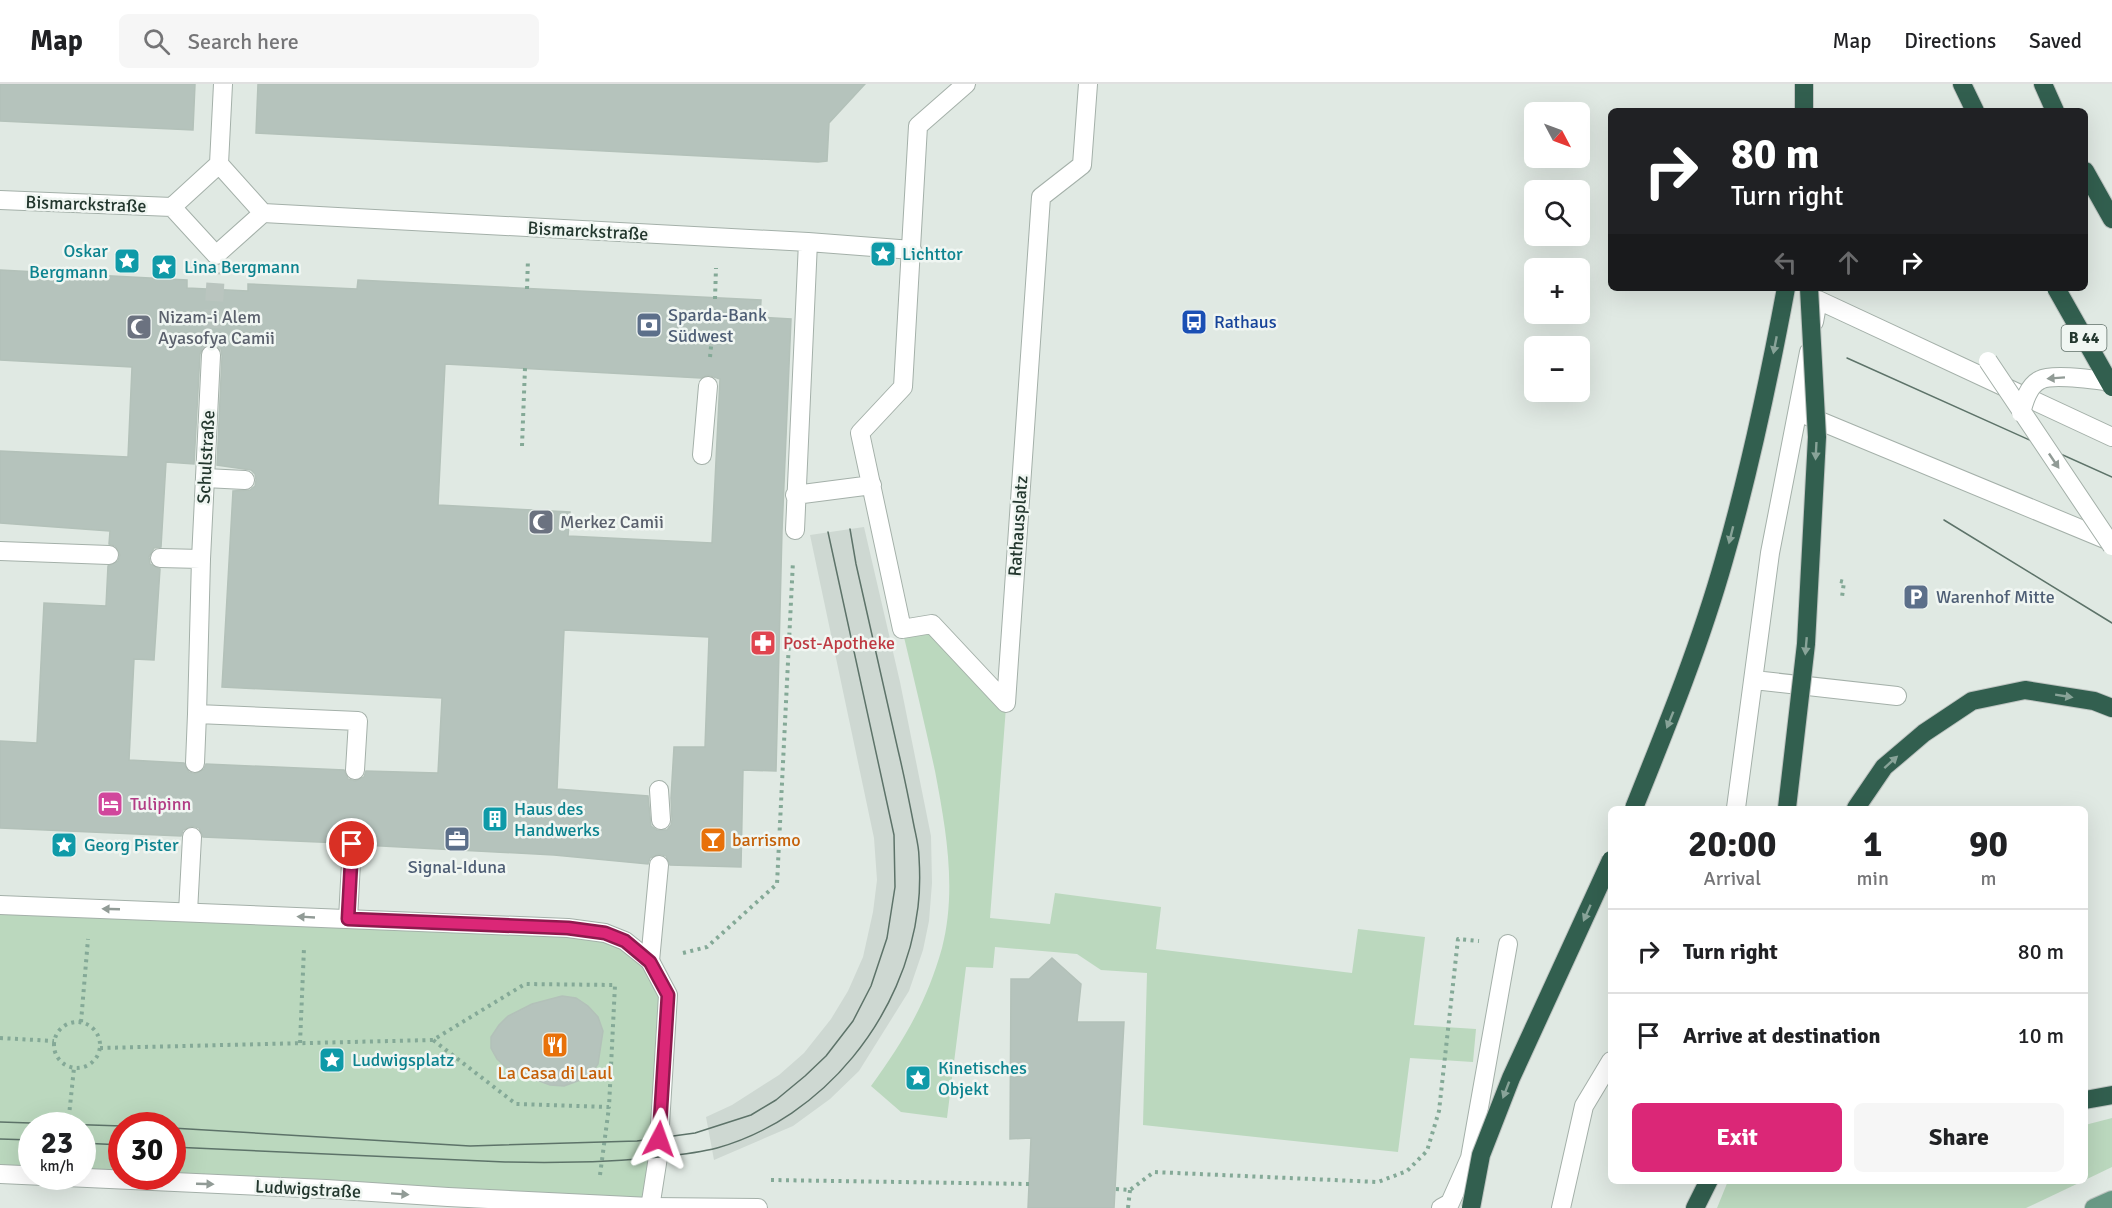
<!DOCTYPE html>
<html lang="en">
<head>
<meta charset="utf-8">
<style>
  body { margin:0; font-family:Signika,sans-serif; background:#f6f6f6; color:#202124; height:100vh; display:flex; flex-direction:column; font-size:22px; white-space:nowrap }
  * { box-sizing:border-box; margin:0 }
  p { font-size:20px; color:#757577 }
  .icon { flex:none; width:33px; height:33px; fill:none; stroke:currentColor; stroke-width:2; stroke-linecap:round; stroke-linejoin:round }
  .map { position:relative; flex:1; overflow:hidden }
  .panel { position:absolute; left:1608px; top:722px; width:480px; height:378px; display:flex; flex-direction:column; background:#fff; border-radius:9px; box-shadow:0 6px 24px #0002 }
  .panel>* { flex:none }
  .hud { position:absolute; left:1608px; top:24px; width:480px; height:183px; border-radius:9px; box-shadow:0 6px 24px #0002; background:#202124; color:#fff; overflow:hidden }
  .needle { width:39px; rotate:131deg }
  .controls { position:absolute; left:1524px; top:18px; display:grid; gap:12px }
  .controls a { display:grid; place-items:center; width:66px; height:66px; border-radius:9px; background:#fff; box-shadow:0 6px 24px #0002; font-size:30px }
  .speed { position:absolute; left:18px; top:1028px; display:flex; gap:12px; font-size:30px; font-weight:700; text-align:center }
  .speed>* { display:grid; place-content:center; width:78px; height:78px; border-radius:50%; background:#fff; box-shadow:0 6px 24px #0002; line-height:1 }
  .speed small { font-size:15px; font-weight:400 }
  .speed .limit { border:9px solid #d22; background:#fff; color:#111 }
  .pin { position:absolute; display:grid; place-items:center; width:51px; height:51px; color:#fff; margin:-26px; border:3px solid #fff; border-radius:50%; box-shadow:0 2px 6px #0007 }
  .me { position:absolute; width:66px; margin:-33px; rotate:4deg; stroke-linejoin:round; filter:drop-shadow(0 0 4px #0008) }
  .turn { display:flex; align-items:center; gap:21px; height:126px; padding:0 24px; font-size:27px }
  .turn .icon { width:78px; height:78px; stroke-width:2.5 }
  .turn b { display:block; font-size:42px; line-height:51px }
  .lanes { display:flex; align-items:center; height:57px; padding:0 24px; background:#0003; justify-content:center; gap:30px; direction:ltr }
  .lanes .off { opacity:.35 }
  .eta { display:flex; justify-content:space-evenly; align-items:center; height:102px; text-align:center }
  .eta b { font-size:36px; font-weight:700; line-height:42px }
  .action { display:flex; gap:12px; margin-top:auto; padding:12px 24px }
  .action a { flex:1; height:69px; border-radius:9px; background:#db2777; color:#fff; font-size:24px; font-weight:700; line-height:69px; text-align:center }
  .action a+a { background:#f6f6f6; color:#202124 }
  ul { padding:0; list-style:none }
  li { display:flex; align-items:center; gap:18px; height:84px; padding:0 24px; border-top:2px solid #e0e0e0 }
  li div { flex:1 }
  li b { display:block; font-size:22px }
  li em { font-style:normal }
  header { display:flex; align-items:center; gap:36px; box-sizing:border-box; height:84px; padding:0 30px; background:#fff; border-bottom:2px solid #e0e0e0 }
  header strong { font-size:28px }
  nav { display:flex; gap:33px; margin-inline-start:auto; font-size:21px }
  .search { width:420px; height:54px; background:#f6f6f6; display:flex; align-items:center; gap:15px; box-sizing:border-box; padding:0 21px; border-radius:9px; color:#757577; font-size:22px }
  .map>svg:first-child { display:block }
  .built { fill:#ced8d2 }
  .green { fill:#bbd8be; fill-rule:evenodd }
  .building { fill:#b5c3bc; stroke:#b3c1b9; stroke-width:1.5; fill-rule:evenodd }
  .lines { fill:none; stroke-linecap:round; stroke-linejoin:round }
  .street-tunnel { stroke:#bac5bf; stroke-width:18; stroke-dasharray:18 9; stroke-linecap:butt }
  .lane-casing { stroke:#a4b0a9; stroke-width:20 }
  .street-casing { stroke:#a4b0a9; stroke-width:20 }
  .primary-casing { stroke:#bdc3c0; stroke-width:20 }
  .highway-casing { stroke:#bdc3c0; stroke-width:20 }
  .path { stroke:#84a997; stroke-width:4; stroke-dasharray:3 4.5; stroke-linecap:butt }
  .lane { stroke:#fff; stroke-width:18 }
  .street { stroke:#fff; stroke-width:18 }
  .primary { stroke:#699985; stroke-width:18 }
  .highway { stroke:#325f4f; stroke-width:18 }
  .tram { stroke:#5d7369; stroke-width:1.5 }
  .lane-bridge-casing { stroke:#a4b0a9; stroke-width:20; stroke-linecap:butt }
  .highway-bridge-casing { stroke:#bdc3c0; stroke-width:20; stroke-linecap:butt }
  .lane-bridge { stroke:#fff; stroke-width:18 }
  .highway-bridge { stroke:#325f4f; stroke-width:18 }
  .oneway { fill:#88a398 }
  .oneway2 { fill:#919b96 }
  .route-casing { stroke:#8e194d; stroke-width:15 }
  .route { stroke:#db2777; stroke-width:10 }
  .labels { text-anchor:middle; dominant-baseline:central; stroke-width:5; stroke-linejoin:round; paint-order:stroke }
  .shield { fill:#f0f6f2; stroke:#607069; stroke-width:1.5 }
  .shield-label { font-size:16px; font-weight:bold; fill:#23372e }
  .street-label { font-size:18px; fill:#23372e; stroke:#f0f6f2 }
  .culture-label { font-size:18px; fill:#0d838f; stroke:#f0f6f2; text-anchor:start }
  .service-label { font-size:18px; fill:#4e5e75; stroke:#f0f6f2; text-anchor:start }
  .worship-label { font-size:18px; fill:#5b616d; stroke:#f0f6f2; text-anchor:start }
  .transit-label { font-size:18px; fill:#164399; stroke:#f0f6f2; text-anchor:start }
  .health-label { font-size:18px; fill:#be3a42; stroke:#f0f6f2; text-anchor:start }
  .hotel-label { font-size:18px; fill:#b23c85; stroke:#f0f6f2; text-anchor:start }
  .food-label { font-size:18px; fill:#c56008; stroke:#f0f6f2; text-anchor:start }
</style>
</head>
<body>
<header>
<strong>Map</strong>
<div class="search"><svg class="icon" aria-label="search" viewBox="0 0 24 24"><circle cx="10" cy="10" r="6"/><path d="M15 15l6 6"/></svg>Search here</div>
<nav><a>Map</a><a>Directions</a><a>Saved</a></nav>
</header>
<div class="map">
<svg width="2112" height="1124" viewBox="0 0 2112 1124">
  <rect width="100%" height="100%" fill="#e0e9e3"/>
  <path class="built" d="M864 443 900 598 931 752 932 799 929 837 923 866 909 907 859 987 830 1015 793 1042 714 1076 706 1033 732 1021 779 991 804 969 831 935 848 907 863 873 873 828 877 796 874 754 810 451Z"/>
  <path class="green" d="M932 543 1006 623 990 834 1050 840 1055 809 1161 823 1156 865 1352 889 1358 845 1425 853 1414 941 1476 945 1473 978 1410 974 1398 1068 1143 1041 1147 889 1101 886 1077 870 995 863 993 884 966 883 947 1034 901 1028 871 1002C903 958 927 918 942 864 957 806 946 745 935 687 925 641 914 595 903 549Z
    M0 821 568 844 605 849 625 857 650 877 668 911 658 1073 650 1123 448 1113 326 1105 0 1090ZM32 1041H82V1092H32ZM122 1041H172V1092H122Z
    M2112 1034V1083L2085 1096V1041Z
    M1728 1097V1096L2083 1097 2026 1124H1717Z"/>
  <path class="building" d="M0 0H195L193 46 0 37Z
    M258 0H865L829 39 827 77 818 78 256 49Z
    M0 186 187 196V204L248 207V200L357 205 358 196 761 216 760 233 791 235 782 447 776 687 743 686 741 783 670 781 666 772 659 770 650 774 648 780 554 771 363 761 362 754 353 749 346 750 341 759 203 753 199 744 192 742 183 746 181 752 0 744V657L37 659 44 519 106 522 108 482 118 477 120 471 115 462 109 460 110 447 0 439V367L128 373 132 283 0 276ZM212 260 221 265 222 272 217 381 251 386 255 390 256 396 255 402 250 406 233 407 222 603 442 614 438 689 366 687 364 693 355 697 348 695 344 686 206 680 204 685 195 690 189 688 184 679 129 676 134 575 154 576 160 485 150 480 149 473 154 464 161 463 166 378 194 380 200 270 205 261ZM445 280 701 294 708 291 720 295 712 459 568 452 570 428 438 421ZM564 546 709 553 705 663H674L671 714 672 736 671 741 667 746H657L651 742 648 712 557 705Z
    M1052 874 1081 900 1077 938H1124L1114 1124H1028L1031 1054 1010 1055 1011 895H1029Z
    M562 912 576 914 588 922 598 933 603 947 598 980 589 993 564 1002 550 1001 508 985 497 975 491 964V953L499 941 508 932 532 920Z"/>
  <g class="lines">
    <path class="street-tunnel" d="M211 271 216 188"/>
    <g class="lane-casing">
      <path id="lane" d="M1814 238 1818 216 2112 353
        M1803 330 2112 458
        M702 371 708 302
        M205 394 245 396
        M0 467 109 471
        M160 474 201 475 197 630
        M1754 596 1897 612
        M195 679 197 630 358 637 355 686
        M659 706 661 736
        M1736 724 1770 469 1809 268
        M188 828 192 753
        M348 835 352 760
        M650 877 659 781
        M650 1123 758 1124
        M1441 1124 1450 1119 1470 1074 1508 860
        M1561 1124 1584 1022 1611 977"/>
    </g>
    <g class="street-casing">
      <path id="street" d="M966 0 918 42 903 303 860 349 902 545 932 540 1006 619 1041 113 1082 81 1088 0
        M219 80 223 0
        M0 116 172 123
        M263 129 216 171 172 123 219 80 263 129 808 158 912 166
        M795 411 872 401
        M795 446 808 158
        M201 475 211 271
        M0 821 568 844 605 849 625 857 650 877 668 911 658 1073 650 1124
        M0 1090 326 1105 448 1113 650 1123"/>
    </g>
    <g class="primary-casing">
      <path id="primary" d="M2094 1124 2112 1116"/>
    </g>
    <g class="highway-casing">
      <path id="highway" d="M1804 0V27
        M1962 0 1975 27
        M2043 0 2055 27
        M2085 87 2112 135
        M1856 724 1884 683 1924 649 1972 617 2025 606 2094 617 2112 624
        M2085 1016 2112 1011
        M1695 1124 1709 1096"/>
    </g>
    <path class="path" d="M527 205 528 175
      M715 215 716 184
      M710 273 712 253
      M522 362 525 284
      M1840 497 1844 498 1842 513
      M683 869 707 863 777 800 793 477
      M81 938 88 855
      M54 961a23 23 0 1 1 46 0a23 23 0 1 1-46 0Z
      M0 954 54 957
      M300 959 304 864
      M100 964 433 956 525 900 615 901 609 1023 516 1020 433 956
      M68 1041 74 984
      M600 1091 609 1023
      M771 1096 1029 1100
      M1116 1105 1130 1106 1154 1088 1378 1098 1407 1087 1427 1067 1439 1027 1458 855 1479 857
      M1128 1124 1130 1106"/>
    <use href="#lane" class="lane"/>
    <use href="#street" class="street"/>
    <use href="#primary" class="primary"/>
    <use href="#highway" class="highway"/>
    <path class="tram" d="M1847 274 2112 393
      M1944 436 2112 539
      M0 1038 122 1042
      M172 1044 470 1062 637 1057 695 1049 751 1031 776 1016 805 992 826 972 853 937 871 902 887 854 895 803 894 751 828 448
      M0 1055 32 1056
      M82 1059 122 1061
      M172 1063 505 1078C556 1079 608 1079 659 1073 678 1071 698 1069 717 1064 824 1034 905 932 918 823 920 807 920 789 919 773 919 763 916 752 914 742 909 716 904 691 898 666 884 604 870 542 856 480L850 445"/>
    <g class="lane-bridge-casing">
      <path id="lane-bridge" d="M1988 277 2112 462
        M2021 329C2024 318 2028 302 2040 296 2053 289 2096 296 2112 298"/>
    </g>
    <g class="highway-bridge-casing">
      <path id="highway-bridge" d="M2056 204 2112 303
        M1634 724C1667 642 1700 561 1724 476 1750 386 1769 295 1786 204
        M1787 724 1806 560 1817 353 1809 204
        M1471 1124 1481 1071 1511 994 1611 776"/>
    </g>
    <use href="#lane-bridge" class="lane-bridge"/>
    <use href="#highway-bridge" class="highway-bridge"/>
  </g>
  <defs><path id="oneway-solid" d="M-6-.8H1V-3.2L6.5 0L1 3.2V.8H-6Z" transform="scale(1.5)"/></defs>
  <g class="oneway">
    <use href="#oneway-solid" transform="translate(1775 261) rotate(101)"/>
    <use href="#oneway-solid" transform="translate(1816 367) rotate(93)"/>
    <use href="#oneway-solid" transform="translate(1731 451) rotate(104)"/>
    <use href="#oneway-solid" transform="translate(1806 562) rotate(95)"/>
    <use href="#oneway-solid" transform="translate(2064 612) rotate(9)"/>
    <use href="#oneway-solid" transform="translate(1670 636) rotate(112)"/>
    <use href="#oneway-solid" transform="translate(1891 678) rotate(-42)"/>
    <use href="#oneway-solid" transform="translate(1587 829) rotate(114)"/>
    <use href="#oneway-solid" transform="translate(1506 1006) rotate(111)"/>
  </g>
  <g class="oneway2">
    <use href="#oneway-solid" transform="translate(2056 294) rotate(176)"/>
    <use href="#oneway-solid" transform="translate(2054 377) rotate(56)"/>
    <use href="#oneway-solid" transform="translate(111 825) rotate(-178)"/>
    <use href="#oneway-solid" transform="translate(306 833) rotate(-177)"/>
    <use href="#oneway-solid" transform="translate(205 1100) rotate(2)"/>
    <use href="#oneway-solid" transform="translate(400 1110) rotate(4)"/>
  </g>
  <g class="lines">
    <g class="route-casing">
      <path id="route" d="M352 760 348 835 568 844 605 849 625 857 650 878 668 911 659 1055"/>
    </g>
    <use href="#route" class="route"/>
  </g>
  <defs>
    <g id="sight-square" transform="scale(1.35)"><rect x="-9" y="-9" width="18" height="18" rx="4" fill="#0f9aa8" stroke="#f0f6f2"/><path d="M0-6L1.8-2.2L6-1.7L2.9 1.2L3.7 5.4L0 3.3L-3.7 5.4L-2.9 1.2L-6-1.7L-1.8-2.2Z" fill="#fff"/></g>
    <g id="bus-square" transform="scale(1.35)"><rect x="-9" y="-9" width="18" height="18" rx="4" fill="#1a4fb4" stroke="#f0f6f2"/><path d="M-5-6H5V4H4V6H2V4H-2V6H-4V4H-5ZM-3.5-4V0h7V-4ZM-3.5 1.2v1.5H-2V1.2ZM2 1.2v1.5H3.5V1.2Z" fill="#fff"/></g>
    <g id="bank-square" transform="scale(1.35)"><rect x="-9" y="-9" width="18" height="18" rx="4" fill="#5c6f8a" stroke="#f0f6f2"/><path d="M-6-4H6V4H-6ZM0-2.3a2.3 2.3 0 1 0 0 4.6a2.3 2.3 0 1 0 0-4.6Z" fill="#fff"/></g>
    <g id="mosque-square" transform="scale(1.35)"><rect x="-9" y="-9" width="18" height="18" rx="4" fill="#6b7280" stroke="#f0f6f2"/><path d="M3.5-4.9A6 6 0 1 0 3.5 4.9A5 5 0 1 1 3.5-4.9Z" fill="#fff"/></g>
    <g id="parking-square" transform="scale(1.35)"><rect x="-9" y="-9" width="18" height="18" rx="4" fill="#5c6f8a" stroke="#f0f6f2"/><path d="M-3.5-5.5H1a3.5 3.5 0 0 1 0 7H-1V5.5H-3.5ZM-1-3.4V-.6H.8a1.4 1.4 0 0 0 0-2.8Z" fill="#fff"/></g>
    <g id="pharmacy-square" transform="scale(1.35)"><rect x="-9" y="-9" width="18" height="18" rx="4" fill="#e0444e" stroke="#f0f6f2"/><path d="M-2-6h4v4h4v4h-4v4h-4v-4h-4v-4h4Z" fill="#fff"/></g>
    <g id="hotel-square" transform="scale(1.35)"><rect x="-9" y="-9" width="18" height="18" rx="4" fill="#d1479c" stroke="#f0f6f2"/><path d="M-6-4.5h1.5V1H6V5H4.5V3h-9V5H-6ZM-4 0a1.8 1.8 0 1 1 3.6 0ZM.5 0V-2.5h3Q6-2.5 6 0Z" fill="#fff"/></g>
    <g id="building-square" transform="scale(1.35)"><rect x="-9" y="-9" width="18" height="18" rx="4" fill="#0f9aa8" stroke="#f0f6f2"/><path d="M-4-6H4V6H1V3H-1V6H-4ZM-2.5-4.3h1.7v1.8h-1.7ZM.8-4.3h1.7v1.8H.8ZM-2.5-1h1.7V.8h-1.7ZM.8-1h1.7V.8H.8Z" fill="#fff"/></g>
    <g id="office-square" transform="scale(1.35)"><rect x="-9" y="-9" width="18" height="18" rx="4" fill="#5c6f8a" stroke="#f0f6f2"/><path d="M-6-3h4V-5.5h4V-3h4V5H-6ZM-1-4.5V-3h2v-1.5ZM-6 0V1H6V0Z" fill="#fff"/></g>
    <g id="bar-square" transform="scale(1.35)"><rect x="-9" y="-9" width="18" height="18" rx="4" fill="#e8710a" stroke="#f0f6f2"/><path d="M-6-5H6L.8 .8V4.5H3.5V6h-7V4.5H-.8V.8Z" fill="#fff"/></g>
    <g id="restaurant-square" transform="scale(1.35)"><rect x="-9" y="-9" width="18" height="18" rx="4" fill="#e8710a" stroke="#f0f6f2"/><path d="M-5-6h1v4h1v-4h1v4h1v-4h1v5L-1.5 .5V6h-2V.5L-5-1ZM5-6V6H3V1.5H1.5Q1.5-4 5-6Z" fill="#fff"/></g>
  </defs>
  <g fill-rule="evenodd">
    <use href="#sight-square" x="883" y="170"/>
    <use href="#sight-square" x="127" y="177"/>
    <use href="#sight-square" x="164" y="183"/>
    <use href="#bus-square" x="1194" y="238"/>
    <use href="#bank-square" x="649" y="241"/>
    <use href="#mosque-square" x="139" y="243"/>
    <use href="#mosque-square" x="541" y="438"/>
    <use href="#parking-square" x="1916" y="513"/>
    <use href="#pharmacy-square" x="763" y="559"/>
    <use href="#hotel-square" x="110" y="720"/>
    <use href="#building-square" x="495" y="735"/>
    <use href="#office-square" x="457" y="755"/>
    <use href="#bar-square" x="713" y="756"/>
    <use href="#sight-square" x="64" y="761"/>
    <use href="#restaurant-square" x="555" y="961"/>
    <use href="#sight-square" x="332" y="976"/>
    <use href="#sight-square" x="918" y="994"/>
  </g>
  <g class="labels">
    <rect class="shield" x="2061.5" y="241" width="45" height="26" rx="4.5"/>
    <g class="shield-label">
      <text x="2084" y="254">B 44</text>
    </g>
    <g class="street-label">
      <text transform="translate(86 120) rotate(2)">Bismarckstraße</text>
      <text transform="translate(588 147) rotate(3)">Bismarckstraße</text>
      <text transform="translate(206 373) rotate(-87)">Schulstraße</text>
      <text transform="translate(1018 442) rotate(-86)">Rathausplatz</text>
      <text transform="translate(308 1105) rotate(3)">Ludwigstraße</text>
    </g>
    <g class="culture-label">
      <text x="108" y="167" text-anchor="end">Oskar<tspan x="108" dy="21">Bergmann</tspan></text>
      <text x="902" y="170">Lichttor</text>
      <text x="184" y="183">Lina Bergmann</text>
      <text x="514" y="725">Haus des<tspan x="514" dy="21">Handwerks</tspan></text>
      <text x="84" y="761">Georg Pister</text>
      <text x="352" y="976">Ludwigsplatz</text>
      <text x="938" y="984">Kinetisches<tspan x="938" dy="21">Objekt</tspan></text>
    </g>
    <g class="service-label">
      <text x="668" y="231">Sparda-Bank<tspan x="668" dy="21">Südwest</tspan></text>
      <text x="1936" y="513">Warenhof Mitte</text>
      <text x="457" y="783" text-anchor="middle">Signal-Iduna</text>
    </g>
    <g class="worship-label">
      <text x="158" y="233">Nizam-i Alem<tspan x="158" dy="21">Ayasofya Camii</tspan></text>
      <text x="560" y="438">Merkez Camii</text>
    </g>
    <g class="transit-label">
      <text x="1214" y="238">Rathaus</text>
    </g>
    <g class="health-label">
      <text x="783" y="559">Post-Apotheke</text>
    </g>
    <g class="hotel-label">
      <text x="130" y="720">Tulipinn</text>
    </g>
    <g class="food-label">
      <text x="732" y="756">barrismo</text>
      <text x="555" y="989" text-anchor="middle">La Casa di Laul</text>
    </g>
  </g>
</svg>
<div class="controls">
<a><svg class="needle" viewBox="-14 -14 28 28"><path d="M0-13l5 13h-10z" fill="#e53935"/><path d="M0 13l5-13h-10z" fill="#757577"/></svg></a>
<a><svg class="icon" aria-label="search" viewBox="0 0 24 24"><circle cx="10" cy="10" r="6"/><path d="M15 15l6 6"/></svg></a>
<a>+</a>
<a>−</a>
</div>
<div class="speed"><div>23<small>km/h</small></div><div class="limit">30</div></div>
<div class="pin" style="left:352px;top:760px;background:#d93025"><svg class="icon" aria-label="arrive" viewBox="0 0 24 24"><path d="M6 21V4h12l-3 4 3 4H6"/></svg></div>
<svg class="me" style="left:659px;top:1055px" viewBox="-20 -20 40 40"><path d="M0-17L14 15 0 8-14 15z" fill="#db2777" stroke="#fff" stroke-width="4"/></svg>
<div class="hud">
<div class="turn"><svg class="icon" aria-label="right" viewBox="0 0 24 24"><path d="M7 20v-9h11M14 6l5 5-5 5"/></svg><div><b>80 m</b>Turn right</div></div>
<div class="lanes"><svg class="icon off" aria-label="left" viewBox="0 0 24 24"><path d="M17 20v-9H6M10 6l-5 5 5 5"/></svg><svg class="icon off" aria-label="ahead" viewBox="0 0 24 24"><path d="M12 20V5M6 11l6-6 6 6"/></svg><svg class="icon" aria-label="right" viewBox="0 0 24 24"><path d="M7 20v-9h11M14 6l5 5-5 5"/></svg></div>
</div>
<section class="panel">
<div class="eta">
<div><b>20:00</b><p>Arrival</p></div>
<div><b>1</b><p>min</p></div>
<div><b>90</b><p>m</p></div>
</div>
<ul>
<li><svg class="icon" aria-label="right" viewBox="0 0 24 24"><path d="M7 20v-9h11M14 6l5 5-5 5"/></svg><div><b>Turn right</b></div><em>80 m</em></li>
<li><svg class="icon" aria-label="arrive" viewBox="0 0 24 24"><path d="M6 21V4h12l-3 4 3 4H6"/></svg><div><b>Arrive at destination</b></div><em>10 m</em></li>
</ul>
<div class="action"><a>Exit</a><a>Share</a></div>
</section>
</div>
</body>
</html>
